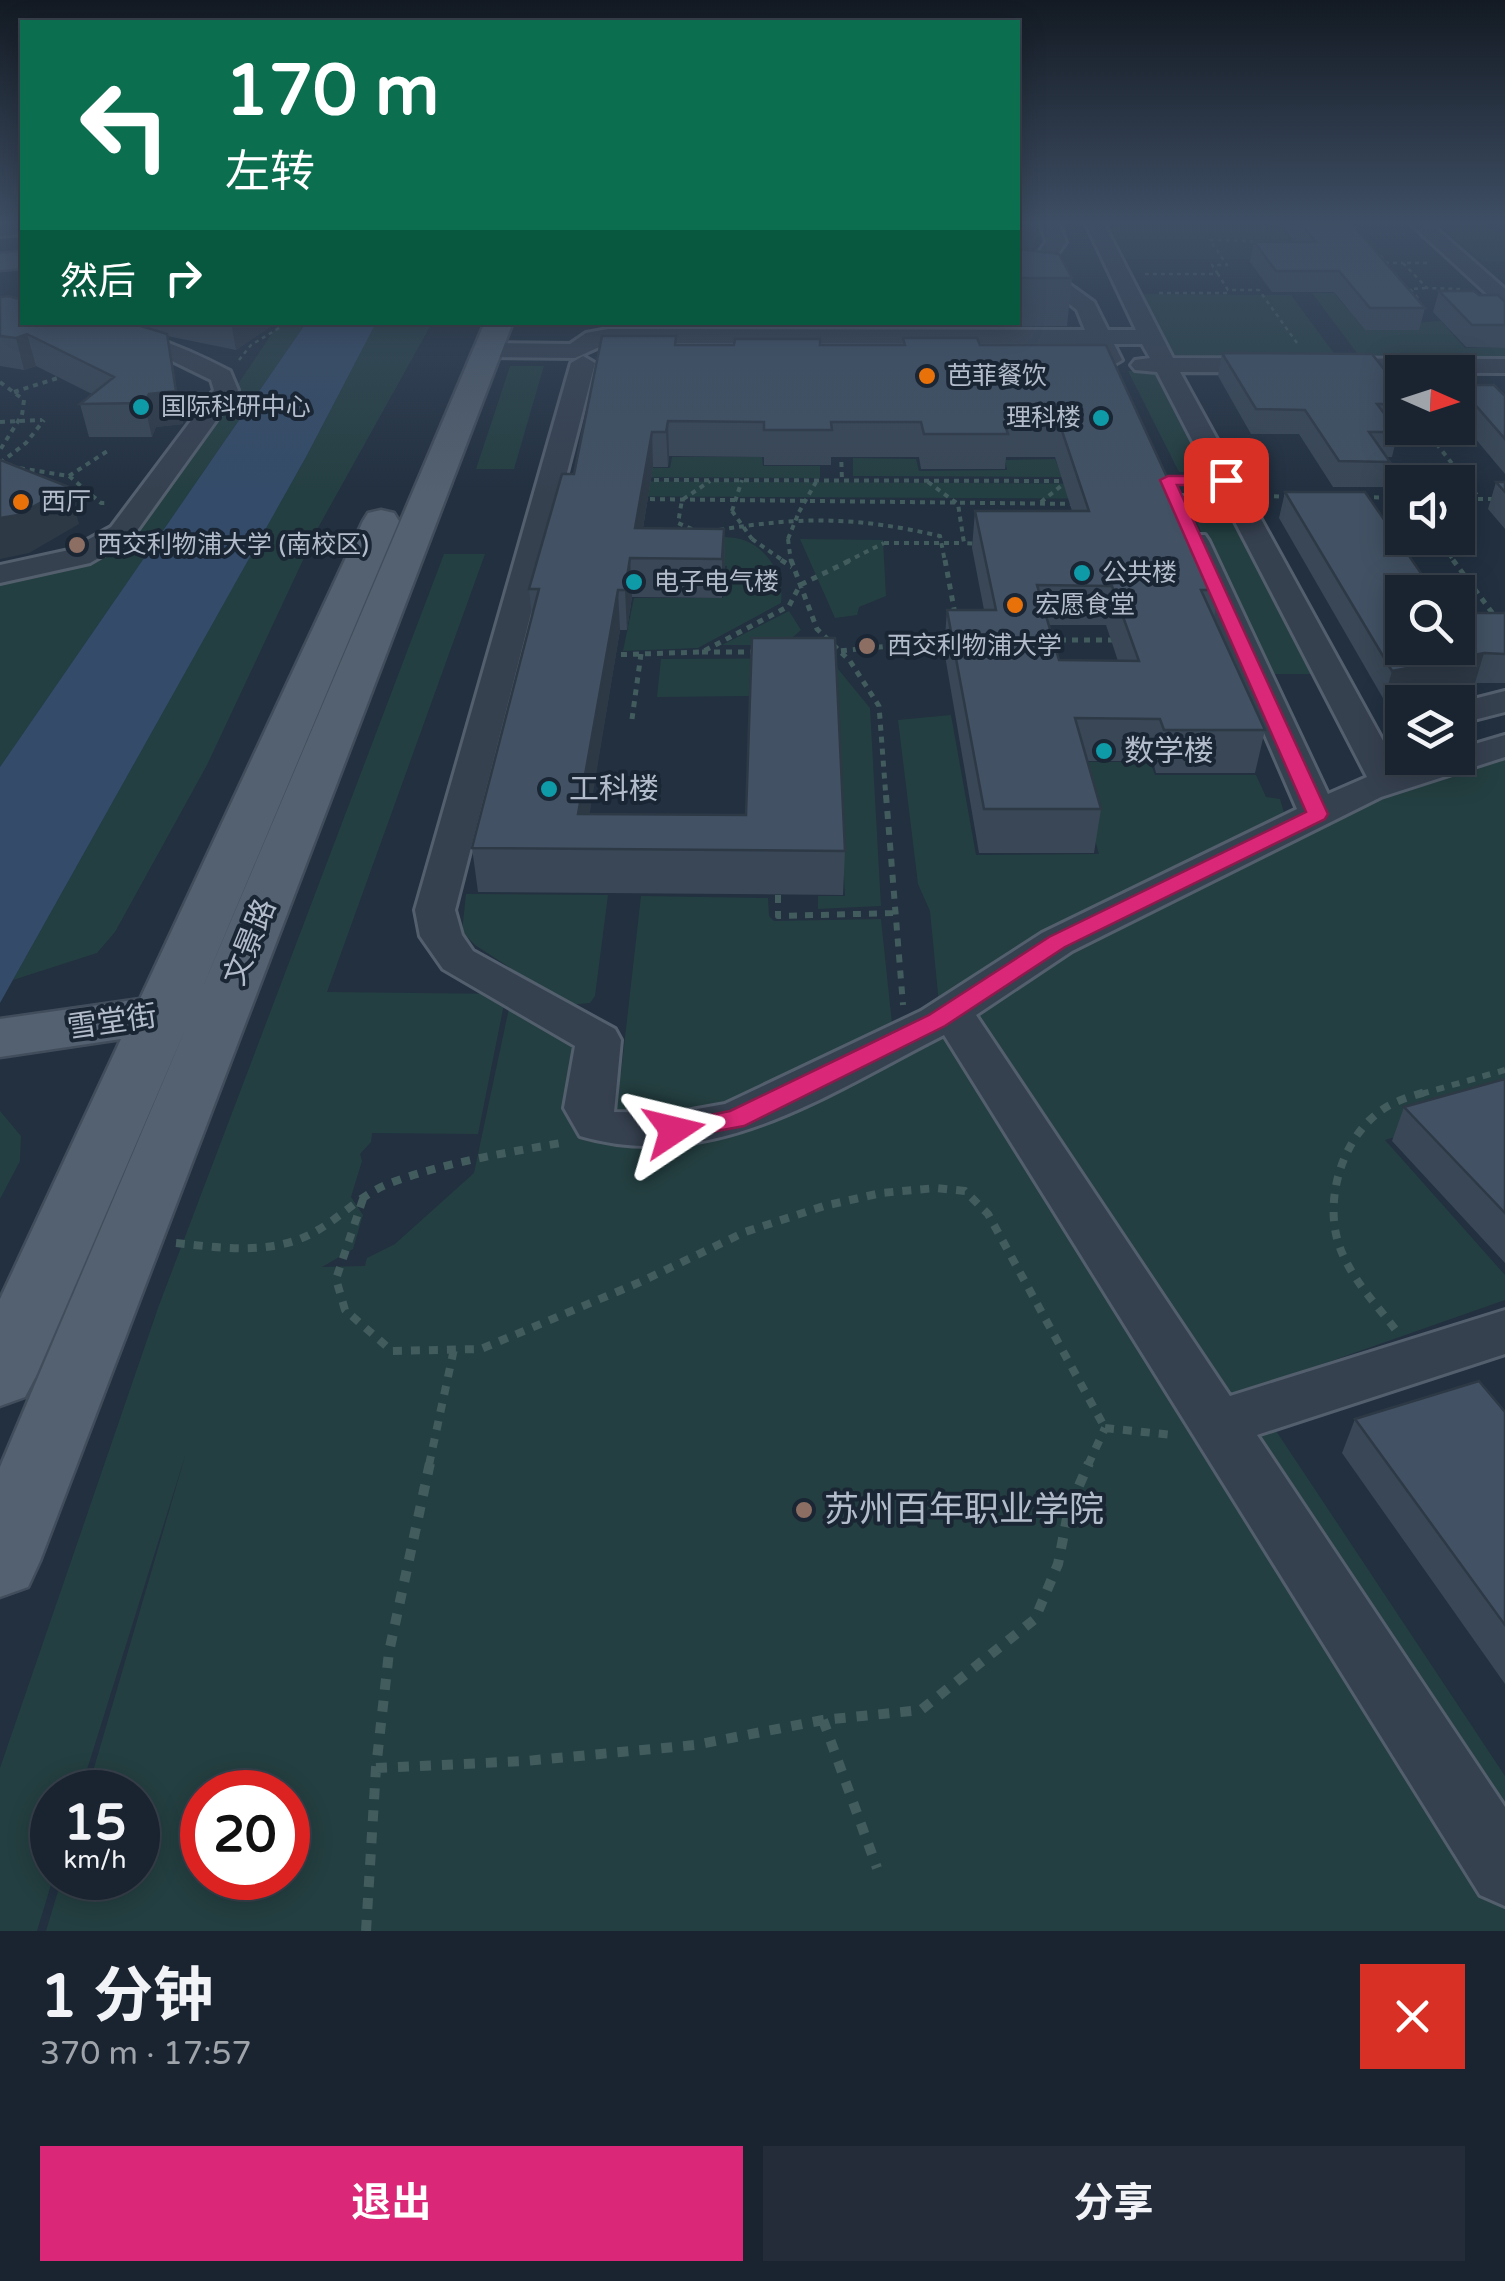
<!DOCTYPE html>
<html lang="zh">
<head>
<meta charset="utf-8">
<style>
  body { margin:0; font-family:"Varela Round","Noto Sans SC",sans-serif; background:#232c38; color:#f1f3f6; height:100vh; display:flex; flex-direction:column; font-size:38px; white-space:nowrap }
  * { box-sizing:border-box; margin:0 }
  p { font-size:32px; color:#9fa4ab }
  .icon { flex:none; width:55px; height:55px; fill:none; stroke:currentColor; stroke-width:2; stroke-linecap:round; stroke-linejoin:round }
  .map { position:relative; height:1931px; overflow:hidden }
  .drawer { display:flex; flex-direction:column; background:#1a2430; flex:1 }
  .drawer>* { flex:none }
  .hud { position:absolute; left:20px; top:20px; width:1000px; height:305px; border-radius:0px; box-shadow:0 5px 25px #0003,0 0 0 2px #38414c; background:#0b6e4f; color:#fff; overflow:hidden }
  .needle { width:65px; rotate:93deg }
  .buttons { position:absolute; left:1385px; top:355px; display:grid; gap:20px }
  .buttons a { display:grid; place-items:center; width:90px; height:90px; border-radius:0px; background:#1a2430; box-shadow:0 5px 25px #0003,0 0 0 2px #38414c; font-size:50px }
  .speed { position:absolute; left:30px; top:1770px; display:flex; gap:20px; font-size:50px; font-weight:700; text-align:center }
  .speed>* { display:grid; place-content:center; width:130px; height:130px; border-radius:50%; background:#1a2430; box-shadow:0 5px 25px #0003,0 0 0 2px #38414c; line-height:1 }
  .speed small { font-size:25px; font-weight:400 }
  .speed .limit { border:15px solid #d22; background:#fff; color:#111 }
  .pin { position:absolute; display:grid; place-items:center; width:85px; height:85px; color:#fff; margin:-42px; border-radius:20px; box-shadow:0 5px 15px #0006 }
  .me { position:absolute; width:110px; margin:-55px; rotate:80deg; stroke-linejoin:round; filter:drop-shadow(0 0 8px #0008) }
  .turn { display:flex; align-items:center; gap:35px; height:210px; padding:0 40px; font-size:45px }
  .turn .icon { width:130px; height:130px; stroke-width:2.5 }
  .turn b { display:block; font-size:70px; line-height:85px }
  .then { display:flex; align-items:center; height:95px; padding:0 40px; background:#0003; gap:20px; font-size:38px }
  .round { display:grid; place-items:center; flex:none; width:105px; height:105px; border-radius:0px; background:#232c38 }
  .headline { display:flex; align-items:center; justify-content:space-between; height:170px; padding:0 40px }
  h1 { font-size:60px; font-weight:700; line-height:75px }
  .button { display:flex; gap:20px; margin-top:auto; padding:20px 40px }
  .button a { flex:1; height:115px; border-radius:0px; background:#db2777; color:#fff; font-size:40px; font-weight:700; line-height:115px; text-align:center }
  .button a+a { background:#232c38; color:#f1f3f6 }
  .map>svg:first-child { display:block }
  .green { fill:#243f41; fill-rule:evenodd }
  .water { fill:#344c69 }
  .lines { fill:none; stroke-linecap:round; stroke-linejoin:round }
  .stream { stroke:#344c69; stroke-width:5 }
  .minor-casing { stroke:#545f6e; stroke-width:6 }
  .major-casing { stroke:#424d5c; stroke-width:5 }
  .path-far5 { stroke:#425c5e; stroke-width:2.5; stroke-dasharray:4 4; stroke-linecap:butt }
  .path-far4 { stroke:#425c5e; stroke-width:4; stroke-dasharray:5 5; stroke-linecap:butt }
  .path-far3 { stroke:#425c5e; stroke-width:5; stroke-dasharray:6 6; stroke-linecap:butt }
  .path-far2 { stroke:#425c5e; stroke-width:6; stroke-dasharray:8 8; stroke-linecap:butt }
  .path-far1 { stroke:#425c5e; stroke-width:8; stroke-dasharray:9 9; stroke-linecap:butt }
  .path { stroke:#425c5e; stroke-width:10; stroke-dasharray:11 11; stroke-linecap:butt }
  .minor { fill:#364150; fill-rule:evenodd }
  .major { fill:#546170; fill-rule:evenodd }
  .path-bridge { stroke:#425c5e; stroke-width:4; stroke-dasharray:5 5; stroke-linecap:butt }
  .wall { fill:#394756; fill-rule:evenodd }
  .shaded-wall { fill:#2e3946 }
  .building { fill:#425264; stroke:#2e3946; stroke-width:2.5; fill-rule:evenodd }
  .route { fill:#db2777; stroke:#8e194d; stroke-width:2.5 }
  .food-dot { fill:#e8710a; stroke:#1b2635; stroke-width:4 }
  .culture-dot { fill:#0f9aa8; stroke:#1b2635; stroke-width:4 }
  .education-dot { fill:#8d6e63; stroke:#1b2635; stroke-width:4 }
  .labels { text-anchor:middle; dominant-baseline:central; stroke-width:8; stroke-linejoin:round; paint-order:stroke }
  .far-poi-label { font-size:25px; fill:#b2bccb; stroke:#1b2635; text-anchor:start }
  .poi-label { font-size:30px; fill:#b2bccb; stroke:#1b2635; text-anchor:start }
  .street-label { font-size:30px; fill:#b2bccb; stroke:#1b2635 }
  .near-poi-label { font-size:35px; fill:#b2bccb; stroke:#1b2635; text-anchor:start }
</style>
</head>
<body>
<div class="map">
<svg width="1505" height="1931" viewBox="0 0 1505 1931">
  <rect width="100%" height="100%" fill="#223040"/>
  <path class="green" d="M1104 224H1347L1282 227 1307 259H1120Z
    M1437 224H1490L1505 236V261H1482Z
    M1312 293H1334L1365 330C1393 331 1413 321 1441 321L1465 348H1505V362L1363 361Z
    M1139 294 1291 295 1339 360 1175 358Z
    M279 323H306L0 767V578L83 559 215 418Z
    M376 323H432L319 526 207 765 115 932 97 953 13 980 306 457Z
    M510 366H544L514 469H476Z
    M1128 371H1155L1209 473 1179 472Z
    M672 457H762L763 466H820V478L576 477 579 468H670Z
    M853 458 916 459 919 471 1007 470 1005 460 1055 459 1062 477 853 476Z
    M573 481 1147 484 1153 499 569 496Z
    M1192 512H1234L1317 674H1267Z
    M689 538C704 538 725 535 740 539 767 546 785 576 781 603L698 648 623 651 634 598H723L727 566H641Z
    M800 539 883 540 886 596 859 607 857 615 835 618Z
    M444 554H485L327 992 506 994 478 1134 372 1133 371 1142 360 1154 362 1161 351 1197 363 1215 353 1249 322 1267 365 1266 367 1258 395 1244 474 1173 509 1008 584 1049 616 1075 621 1073 641 896 768 898 769 916 774 921 881 919 893 1033 941 1025 930 911 918 884 898 720 951 715 976 855 1099 854 1073 762H1150L1155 775H1256L1266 797 1280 799 1287 823 1505 753V1103L1385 1140 1505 1275V1300L1249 1390 1505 1776V1931H46L62 1878H138V1792H87L186 1453 80 1792H52L53 1878 37 1931H0V1768L158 1308ZM202 1792H288V1878H202Z
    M789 611 801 630 784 645H722Z
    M829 658 870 708 881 906 818 909V896H845L834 678H750L749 696 657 697 661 659Z
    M466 894 608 895 595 996 590 1003 567 1005 475 945 462 932Z
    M0 1111 21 1136 20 1161 0 1199Z"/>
  <path class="water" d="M306 323H376L306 457 0 1003V767Z"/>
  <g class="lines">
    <path class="stream" d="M0 236 22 234"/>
    <g class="minor-casing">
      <path id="minor" d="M0 224H22V234L0 236Z
        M1041 224H1059L1066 242 1052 262 1051 271 1094 302 1108 330H1136L1086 224H1104L1173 358 1505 359V373L1180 372 1398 768 1431 758H1458V749L1505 735V757L1381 797 1072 951 976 1015 1230 1396 1505 1310V1354L1257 1435 1505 1807V1906L1480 1895 944 1035C829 1093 713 1175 580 1136L564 1108 575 1046 443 969 420 936 415 910 571 363 583 356 595 363 455 910 462 935 473 951 615 1029 621 1040 614 1112 675 1113 725 1104 921 1011 1042 933 1297 809 1181 541 1185 535H1205L1209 541 1328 794 1367 777 1230 512H1178L1164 504 1178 496H1221L1157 372 1135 370 1131 365 1135 360 1150 358 1142 344H1114L1122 360 1110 367 1102 365 1091 344 608 343 575 358 488 357 477 350 488 343 570 344 586 333 608 329 1085 330 1077 310 1031 273 1032 262 1046 242Z
        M1411 224H1431L1505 289V306L1498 304Z
        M61 322C122 322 177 343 230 371L238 390 131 539 90 563 0 583V565L69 550 111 527 214 390 211 380 160 355 64 327Z
        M1505 691V712L1458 724V703Z"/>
    </g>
    <g class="major-casing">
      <path id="major" d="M22 252V268L0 270V254Z
        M485 322H513L40 1561 28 1587 0 1597V1467L185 1030 36 1376 25 1397 0 1406V1299L121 1039 0 1057V1019L140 999 363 521 368 513 381 510 394 513 399 521 199 996Z"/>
    </g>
    <path class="path-far5" d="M1373 254H1379L1387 263H1403
      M1427 263H1403L1427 288 1460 289
      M1145 274H1218L1228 290H1259L1297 343
      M1218 274 1212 265H1227L1210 240 1279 242
      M1159 293H1230
      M1410 298H1418L1410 289 1426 288
      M239 360 251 345 289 322"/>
    <path class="path-far4" d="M0 382 24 400 22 415 0 450
      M14 392 67 375
      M0 422 42 420
      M1424 428 1480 499
      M841 452 842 481
      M0 463 26 443 44 420
      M0 465 69 476 101 503H109
      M69 476 109 450
      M644 480 1071 481
      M928 482 958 504 964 543 979 544
      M1264 496 1291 497
      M1364 497 1402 498
      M640 499 1077 504
      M1458 499H1505
      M1041 502 1066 482
      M732 511 742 480
      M799 512 816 482
      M692 529 678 523 682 500 710 481
      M719 530C802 516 858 517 940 536L945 562
      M1437 538 1455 562
      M752 539 785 562
      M788 539 791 562
      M846 562 884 543"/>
    <path class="path-far3" d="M781 560 792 567
      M791 560 817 629 850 661 879 706 886 798
      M945 560 955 614
      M1453 560 1505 630
      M1048 640H1115
      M702 652H756
      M829 652 950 640
      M609 655 702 652 789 606 800 585 851 560
      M632 719 641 654"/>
    <path class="path-far2" d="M886 795 903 1005
      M778 895V916L896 913
      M1421 1094 1505 1070"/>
    <path class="path-far1" d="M363 1199 336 1279 345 1310 392 1351 481 1349 638 1283 745 1232 824 1206 881 1193 936 1188 965 1191 988 1214 1105 1428
      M176 1243C222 1248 276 1256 318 1230 342 1216 361 1195 388 1184 445 1162 506 1153 566 1142
      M1395 1329C1375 1303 1350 1277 1339 1245 1324 1201 1341 1141 1379 1112 1393 1101 1412 1096 1429 1091
      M1105 1428 1173 1435
      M429 1465 454 1349
      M1088 1465 1105 1428"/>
    <path class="path" d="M823 1720 877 1868
      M376 1768 526 1761 695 1745 823 1720 921 1710 1035 1619 1058 1564 1069 1508 1089 1463
      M366 1931 376 1768 389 1652 430 1463"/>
    <use href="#minor" class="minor"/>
    <use href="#major" class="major"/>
    <path class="path-bridge" d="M732 511 752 539
      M788 539 799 512
      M884 543H964"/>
  </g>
  <path class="wall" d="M1018 224H1037L1034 248 1023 249 1072 278 1067 326H1005L993 322H1018Z
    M1283 224H1352L1425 308 1419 330H1365L1334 292H1272L1250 262 1254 242H1295L1283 227Z
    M1439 291 1479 295 1505 302V348L1466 347 1433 312Z
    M0 297 22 322H277L236 350 167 336 183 424 156 427 152 437H89L80 404 92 394 36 366 24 370 0 366Z
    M739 322H819L814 326H739Z
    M903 338 980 345H1106L1219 590 1214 618 1265 730 1255 773H1156L1153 761H1088L1101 809 1094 853H979L944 650 947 610H984L972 548 975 511H1072L1055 457H1006L1005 469H921L919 457H831V465H764V457L669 456 668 467H653L643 528 724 529 725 567 722 598 632 597 627 630H620L589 814 845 851 843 895 478 892 472 848 532 617 529 589 574 474 676 345H903ZM1048 625H1106L1118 661 1059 660Z
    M1222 353 1402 392V428H1407L1396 429 1398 432 1392 457H1387L1390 462 1383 487H1333L1299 434H1251L1218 376Z
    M1458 385 1505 396V474L1458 418Z
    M1496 482H1505V529L1488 509Z
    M1285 492 1402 648 1505 613V683H1475L1384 700 1279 518Z
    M1505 1079V1263L1392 1141 1404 1107Z
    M1505 1412V1684L1342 1453 1355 1419Z"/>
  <path class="shaded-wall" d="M1018 224H1037L1034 248 1018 250Z
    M231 322H277L236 350Z
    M27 334 36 366 24 370 16 338Z
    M167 334 183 424 156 427 152 437 144 403Z
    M668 421 669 456 668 467 666 432Z
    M652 432 653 467 638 558 635 528Z
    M69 487 79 524 29 553 0 559V518Z
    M724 529 725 567 722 598V559Z
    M630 558 632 597 627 630 625 590Z
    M618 590 620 630 584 848 578 814Z
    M1484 653 1475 683 1384 700 1392 671Z"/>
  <path class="building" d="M1301 224H1352L1425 308H1370L1339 271H1276L1254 242H1316Z
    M1018 249 1059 254 1072 278H1018Z
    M1439 291H1474L1479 295H1498L1505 302V325H1472Z
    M9 296 22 300V322H128L167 334 176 391 149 394 144 403 80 404 114 377 27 334 16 338 0 336V297Z
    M602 336H676L675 345H734L735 339H820V345H905L903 338H977L980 345H1106L1219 590H1201L1265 730H1164L1160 719 1075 718 1101 809H984L947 610H996L975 511H1089L1059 422H1004L1008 434H924L921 422H831L832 430H764V422L668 421 666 432H652L635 528 724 529 722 559 630 558 625 590H618L578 814 746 815 752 638H835L845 851 472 848 539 589H529L562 474H574ZM1037 585 1112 586 1139 661 1059 660Z
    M1222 353 1372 354 1402 392V404H1377L1398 432H1369L1390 462 1339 461 1305 410 1256 409Z
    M1458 385H1494L1505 396V439Z
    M0 460 69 487 18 515 0 518Z
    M1496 482H1505V492Z
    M1285 492H1365L1434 592H1402V648H1458V613H1505V654L1484 653 1392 671Z
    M1505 1079V1213L1404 1107Z
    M1479 1381 1505 1412V1625L1355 1419Z"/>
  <linearGradient id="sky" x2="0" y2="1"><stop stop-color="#131a23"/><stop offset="0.45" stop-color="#3e4e64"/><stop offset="1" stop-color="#3e4e64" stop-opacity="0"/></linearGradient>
  <rect width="1505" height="494" fill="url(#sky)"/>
  <path class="route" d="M1168 476H1226L1233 480 1226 485H1177L1328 814 1325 819 1065 947 945 1026 744 1126 674 1139 665 1137 662 1130 665 1124 730 1111 863 1047 929 1015 1049 937 1306 812 1160 480Z"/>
  <g class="food-dot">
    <circle cx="927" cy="376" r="10"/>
    <circle cx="21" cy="502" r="10"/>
    <circle cx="1015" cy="605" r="10"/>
  </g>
  <g class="culture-dot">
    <circle cx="141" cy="407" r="10"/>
    <circle cx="1101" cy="418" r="10"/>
    <circle cx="1082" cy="573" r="10"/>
    <circle cx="634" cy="582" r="10"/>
    <circle cx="1104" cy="751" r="10"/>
    <circle cx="549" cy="789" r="10"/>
  </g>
  <g class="education-dot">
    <circle cx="77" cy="545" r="10"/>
    <circle cx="867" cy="646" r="10"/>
    <circle cx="804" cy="1510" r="10"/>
  </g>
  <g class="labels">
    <g class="far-poi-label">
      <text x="947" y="376">芭菲餐饮</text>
      <text x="161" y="407">国际科研中心</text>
      <text x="1081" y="418" text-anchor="end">理科楼</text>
      <text x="41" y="502">西厅</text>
      <text x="97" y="545">西交利物浦大学 (南校区)</text>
      <text x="1102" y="573">公共楼</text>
      <text x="654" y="582">电子电气楼</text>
      <text x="1035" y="605">宏愿食堂</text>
      <text x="887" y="646">西交利物浦大学</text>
    </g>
    <g class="poi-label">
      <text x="1124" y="751">数学楼</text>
      <text x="569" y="789">工科楼</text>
    </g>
    <g class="street-label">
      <text transform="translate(250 942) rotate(-68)">文景路</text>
      <text transform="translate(112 1022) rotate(-8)">雪堂街</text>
    </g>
    <g class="near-poi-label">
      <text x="824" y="1510">苏州百年职业学院</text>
    </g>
  </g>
</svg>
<div class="buttons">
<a><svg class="needle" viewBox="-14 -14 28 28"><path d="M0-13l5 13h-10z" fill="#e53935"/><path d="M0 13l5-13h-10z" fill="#9fa4ab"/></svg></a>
<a><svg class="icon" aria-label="sound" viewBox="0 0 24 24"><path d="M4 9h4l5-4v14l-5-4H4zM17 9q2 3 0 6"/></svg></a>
<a><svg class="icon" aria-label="search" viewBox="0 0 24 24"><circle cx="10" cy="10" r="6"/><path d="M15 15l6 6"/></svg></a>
<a><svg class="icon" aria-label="layers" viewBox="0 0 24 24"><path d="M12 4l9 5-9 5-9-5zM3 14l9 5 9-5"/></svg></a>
</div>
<div class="speed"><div>15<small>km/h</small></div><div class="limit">20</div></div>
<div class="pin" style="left:1226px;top:480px;background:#d93025"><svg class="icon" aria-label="arrive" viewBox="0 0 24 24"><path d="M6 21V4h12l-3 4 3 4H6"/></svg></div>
<svg class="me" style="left:674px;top:1130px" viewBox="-20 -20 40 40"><path d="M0-17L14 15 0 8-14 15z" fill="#db2777" stroke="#fff" stroke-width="4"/></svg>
<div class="hud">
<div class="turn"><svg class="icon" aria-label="left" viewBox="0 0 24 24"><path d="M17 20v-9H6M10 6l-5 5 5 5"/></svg><div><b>170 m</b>左转</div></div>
<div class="then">然后<svg class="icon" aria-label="right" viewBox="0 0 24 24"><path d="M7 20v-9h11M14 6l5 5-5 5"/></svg></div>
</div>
</div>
<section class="drawer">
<div class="headline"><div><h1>1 分钟</h1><p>370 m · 17:57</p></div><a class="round" style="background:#d93025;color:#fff"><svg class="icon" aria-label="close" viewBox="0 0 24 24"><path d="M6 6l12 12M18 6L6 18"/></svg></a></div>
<div class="button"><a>退出</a><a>分享</a></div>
</section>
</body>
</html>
